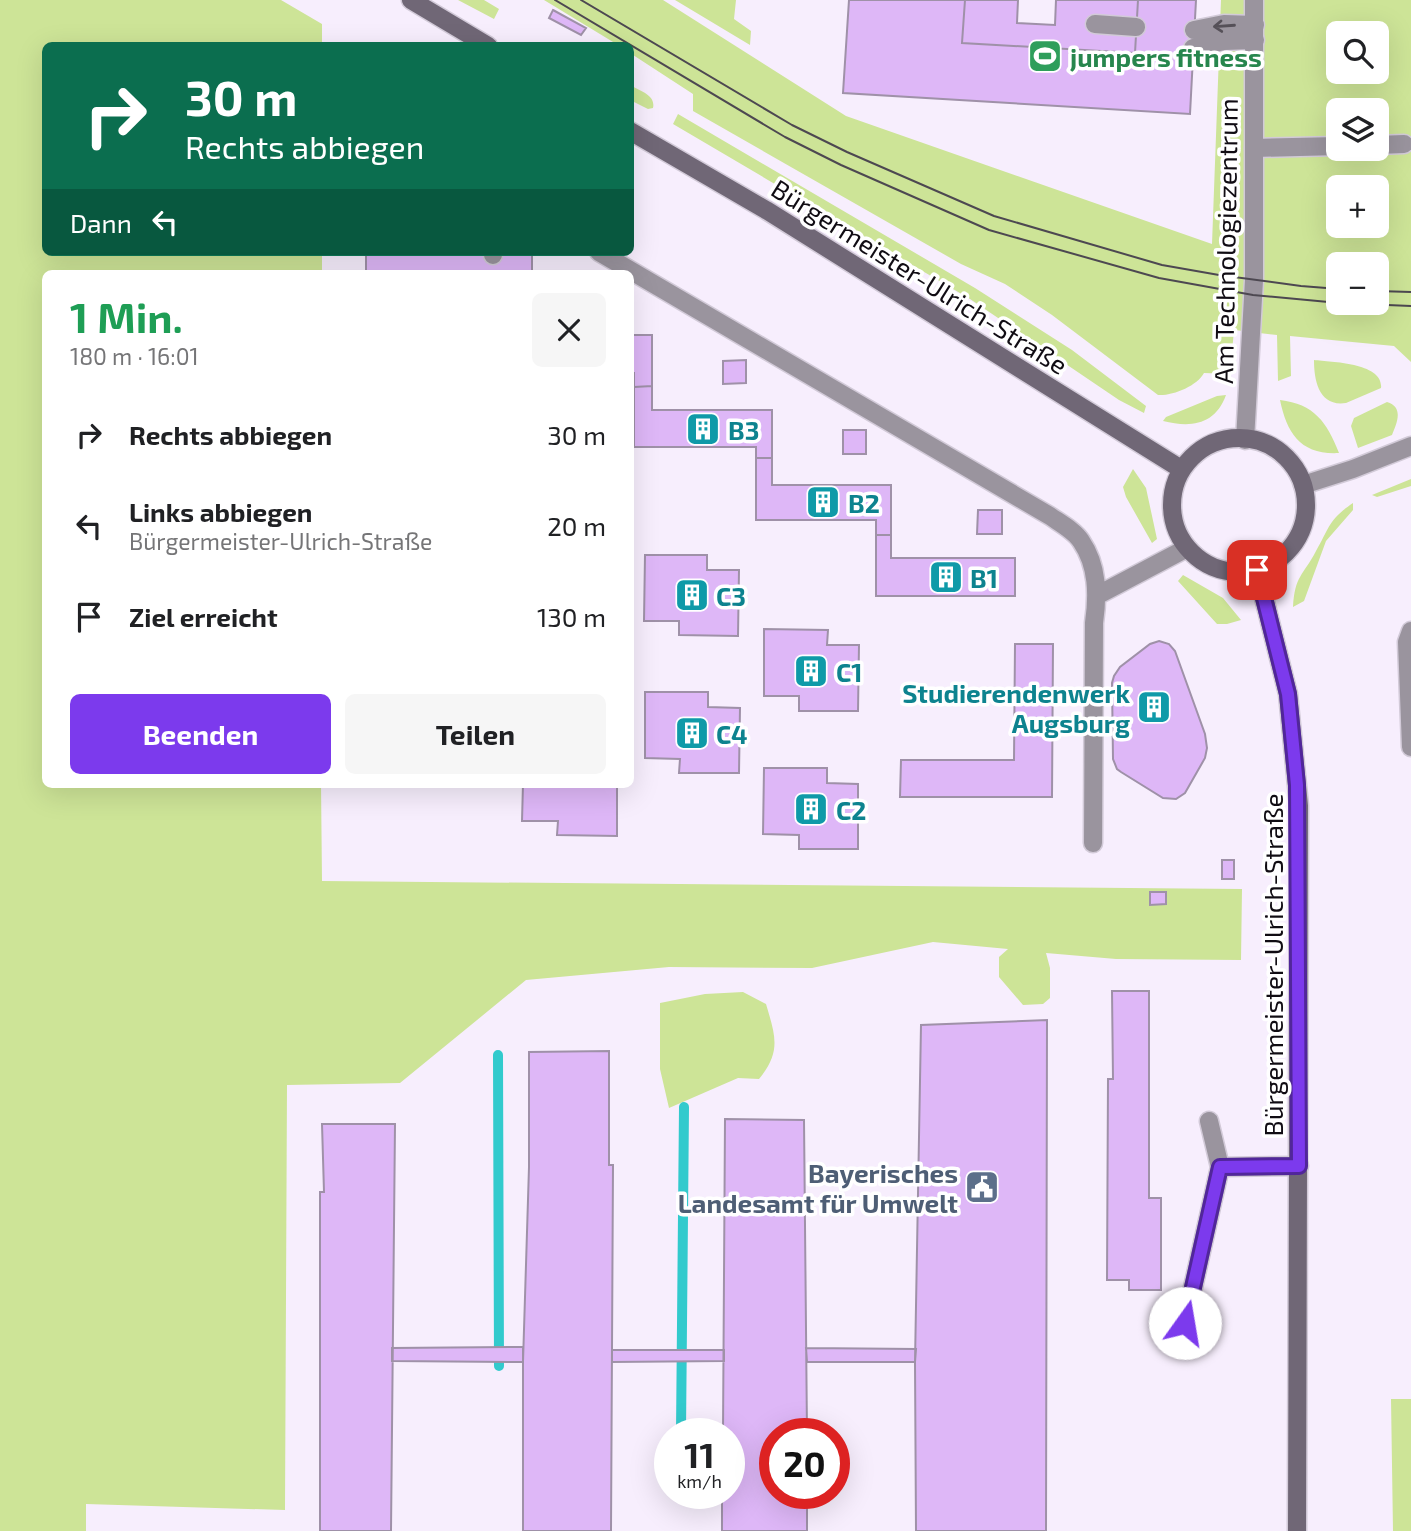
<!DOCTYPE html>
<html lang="de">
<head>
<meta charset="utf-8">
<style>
  body { margin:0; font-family:"Exo 2",sans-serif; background:#f6f6f6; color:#202124; height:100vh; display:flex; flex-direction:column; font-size:26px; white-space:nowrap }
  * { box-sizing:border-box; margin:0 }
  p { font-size:23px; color:#757577 }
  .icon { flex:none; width:38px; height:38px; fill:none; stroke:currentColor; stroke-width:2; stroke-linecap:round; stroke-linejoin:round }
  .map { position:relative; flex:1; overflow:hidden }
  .panel { position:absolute; left:42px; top:270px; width:592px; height:518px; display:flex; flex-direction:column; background:#fff; border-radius:10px; box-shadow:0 7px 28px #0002 }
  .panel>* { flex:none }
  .hud { position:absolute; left:42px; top:42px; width:592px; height:214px; border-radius:10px; box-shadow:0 7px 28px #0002; background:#0b6e4f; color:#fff; overflow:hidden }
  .buttons { position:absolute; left:1326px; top:21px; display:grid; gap:14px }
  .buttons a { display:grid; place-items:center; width:63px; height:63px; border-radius:10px; background:#fff; box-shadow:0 7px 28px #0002; font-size:35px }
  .speed { position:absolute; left:654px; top:1418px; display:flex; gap:14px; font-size:35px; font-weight:700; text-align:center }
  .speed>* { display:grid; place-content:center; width:91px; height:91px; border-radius:50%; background:#fff; box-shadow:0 7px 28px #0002; line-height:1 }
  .speed small { font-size:18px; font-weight:400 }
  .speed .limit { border:10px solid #d22; background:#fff; color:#111 }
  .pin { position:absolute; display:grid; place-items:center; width:60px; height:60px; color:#fff; margin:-30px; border-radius:14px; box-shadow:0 4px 10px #0006 }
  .me { position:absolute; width:77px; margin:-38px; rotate:13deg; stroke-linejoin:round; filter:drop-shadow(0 0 5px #0008) }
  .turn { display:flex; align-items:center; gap:24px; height:147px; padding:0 28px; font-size:32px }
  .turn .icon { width:91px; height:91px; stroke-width:2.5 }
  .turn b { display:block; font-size:49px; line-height:60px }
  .then { display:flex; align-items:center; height:66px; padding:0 28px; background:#0003; gap:14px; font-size:26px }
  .round { display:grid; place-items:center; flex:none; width:74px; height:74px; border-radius:10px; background:#f6f6f6 }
  .head { display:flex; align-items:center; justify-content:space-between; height:119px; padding:0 28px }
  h1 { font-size:42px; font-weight:700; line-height:52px; color:#1e9e55 }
  .action { display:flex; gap:14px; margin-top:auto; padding:14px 28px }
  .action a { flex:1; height:80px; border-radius:10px; background:#7c3aed; color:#fff; font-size:28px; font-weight:700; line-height:80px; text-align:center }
  .action a+a { background:#f6f6f6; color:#202124 }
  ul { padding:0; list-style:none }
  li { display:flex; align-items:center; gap:21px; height:91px; padding:0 28px }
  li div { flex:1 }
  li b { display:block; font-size:26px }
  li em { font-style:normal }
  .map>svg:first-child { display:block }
  .green { fill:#cde497; fill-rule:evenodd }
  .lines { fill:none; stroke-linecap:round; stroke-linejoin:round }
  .stream { stroke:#32cacd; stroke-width:10 }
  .building { fill:#deb7f7; stroke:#9f91a8; stroke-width:2 }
  .service-casing { stroke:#d2cad8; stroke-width:21 }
  .minor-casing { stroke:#d2cad8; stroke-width:21 }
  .secondary-casing { stroke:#d2cad8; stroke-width:21 }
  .service { stroke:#9a949e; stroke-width:18 }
  .minor { stroke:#9a949e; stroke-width:18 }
  .secondary { stroke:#706776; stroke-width:18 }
  .tram { stroke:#4d4851; stroke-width:2 }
  .oneway { stroke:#555058 }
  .route-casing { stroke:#51269a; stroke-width:18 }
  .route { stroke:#7c3aed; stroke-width:12 }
  .labels { text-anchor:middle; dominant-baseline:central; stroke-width:7; stroke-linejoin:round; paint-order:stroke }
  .leisure-label { font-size:26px; font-weight:bold; fill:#27864d; stroke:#fff; text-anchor:start }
  .street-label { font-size:26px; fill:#100c13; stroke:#fff }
  .culture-label { font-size:26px; font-weight:bold; fill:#0d838f; stroke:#fff; text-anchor:start }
  .service-label { font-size:26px; font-weight:bold; fill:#4e5e75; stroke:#fff; text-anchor:end }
</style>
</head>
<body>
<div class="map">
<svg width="1411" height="1531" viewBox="0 0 1411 1531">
  <rect width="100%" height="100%" fill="#f7eefd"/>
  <path class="green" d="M0 0H281L322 24V45L46 46V252H322V273H46V784H321L322 881 1242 889 1241 960 1116 959 1046 953 1050 968V998L1043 1004 1023 1005 999 977V957L1008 949 933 942 812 968 669 967 526 980 400 1083 287 1085 285 1510 86 1504V1531H0Z
    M458 0H484L499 9 494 19Z
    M544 0H663L846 116 1212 244 1221 0H1411V362L1394 346 1290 336 1291 376 1278 381 1277 335 1234 330 1230 374 1204 373C1197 386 1173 396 1158 395L1052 315 1005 284 961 264 693 111V94L630 53V46L618 45ZM1339 33H1377V72H1339ZM1339 110H1377V149H1339ZM1339 187H1377V226H1339ZM1339 264H1377V303H1339Z
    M675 0H736L734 19 751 31 750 45Z
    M630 85C640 91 656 95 653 108L648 109 630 100Z
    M678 114 975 288 1072 350 1146 406 1144 413 1119 400 970 299 673 124Z
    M1314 360C1332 362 1384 363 1381 388L1346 403C1319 407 1314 381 1314 360Z
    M1226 395C1215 425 1191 428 1163 421L1166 417 1217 396Z
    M1280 400C1314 404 1327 422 1339 453 1301 455 1287 434 1280 400Z
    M1387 402C1404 407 1397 423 1392 435L1358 448 1351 426 1354 418Z
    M1133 469 1146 488 1157 539 1152 543 1126 497 1123 487Z
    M1411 479V486L1377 497 1372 495Z
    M1353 503V510L1326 541 1304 601 1293 607C1295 575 1303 576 1316 551 1330 527 1328 520 1353 503Z
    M1183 575 1223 598 1241 620 1227 624H1217L1178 581Z
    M743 992 766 1004C775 1035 782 1051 759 1079L738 1078 669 1108 660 1069V1003L705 994Z
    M1391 1399H1411V1531H1393Z"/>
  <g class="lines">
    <path class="stream" d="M498 1055 499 1366
      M681 1433 684 1107"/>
  </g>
  <path class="building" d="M849 0H965L962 43 1135 53 1138 0H1196L1190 114 843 93Z
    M965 0H1018L1017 23 1055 25 1056 0H1138L1135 53 962 43Z
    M553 10 586 28 581 35 549 18Z
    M366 255H532V273H366Z
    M630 335H652V386L634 387V373H630Z
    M746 360V383L723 384V361Z
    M652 386V410H772V458H756V447H634V387Z
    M843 430H866V454H843Z
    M756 458H772V485H891V535H876V520H756Z
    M978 510H1002V534H977Z
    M876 535H891V558H1015V596H876Z
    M645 555H707V570H739L738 636 679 635V621H644Z
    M764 629 828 630 827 645H859L858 711H799V696H764Z
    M1159 641 1169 644 1175 651 1205 734 1207 748 1205 758 1185 793 1176 799 1163 798 1121 772 1117 769 1113 759 1112 683 1114 676 1120 667 1150 644Z
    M1015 644H1053L1052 797H900L901 760H1014Z
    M645 692H708V707L740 708 739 773H679L680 759 645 758Z
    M764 768H827V783L858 784V849H799V835L763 834Z
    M523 784H617V836L557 835 558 821H522Z
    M1222 860H1234V879H1222Z
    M1150 892H1166V904L1150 905Z
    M1112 991H1149V1198H1161V1290H1129V1280H1107L1108 1079H1113Z
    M1047 1020 1046 1531H916L915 1362 921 1025Z
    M609 1051V1165H613L611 1531H523V1362L529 1167V1052Z
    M725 1119 804 1120 807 1433H775V1493H807V1531H722V1493H730V1433H723Z
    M322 1124H395L391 1531H320V1192H324Z
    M523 1347V1362L392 1361V1348Z
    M806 1348 916 1349 915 1362H807Z
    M612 1350H724V1361L612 1362Z"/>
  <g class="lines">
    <g class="service-casing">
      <path id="service" d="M1095 24 1136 27
        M1194 30 1224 24 1255 25
        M1193 48 1224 41 1255 40
        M1377 145 1404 144
        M1254 148 1339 146
        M599 252 1050 516C1060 523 1075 531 1081 541 1098 566 1098 595 1094 623L1093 843
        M493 255V252
        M1098 595 1187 548
        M1411 631 1407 642 1411 747
        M1209 1121 1220 1167
        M1185 1323 1220 1167 1299 1166"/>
    </g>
    <g class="minor-casing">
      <path id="minor" d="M1245 440 1254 280V0
        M1303 485 1353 469 1411 446"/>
    </g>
    <g class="secondary-casing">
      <path id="secondary" d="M411 0 488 46
        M630 131 766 210 1181 469
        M1172 505a67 67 0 1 1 134 0a67 67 0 1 1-134 0Z
        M1257 570 1288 694 1299 806 1297 1531"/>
    </g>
    <use href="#service" class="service"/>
    <use href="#minor" class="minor"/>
    <use href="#secondary" class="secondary"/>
    <path class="tram" d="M555 0 785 137 841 165 989 230 1159 278 1253 295 1339 303
      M581 0 792 125 847 152 994 216 1162 265 1219 275 1301 286 1339 289
      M1377 291 1411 292
      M1340 303 1411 306"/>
  </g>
  <defs><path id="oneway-shaft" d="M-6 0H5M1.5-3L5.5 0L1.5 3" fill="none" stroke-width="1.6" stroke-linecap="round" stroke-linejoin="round" transform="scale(1.75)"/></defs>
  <use class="oneway" href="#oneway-shaft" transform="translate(1224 26) rotate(176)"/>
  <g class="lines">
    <g class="route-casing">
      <path id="route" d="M1185 1323 1220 1167 1299 1166 1297 785 1288 694 1257 570"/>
    </g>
    <use href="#route" class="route"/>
  </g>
  <defs>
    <g id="stadium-square" transform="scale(1.75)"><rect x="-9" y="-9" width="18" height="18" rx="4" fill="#2e9e5b" stroke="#fff"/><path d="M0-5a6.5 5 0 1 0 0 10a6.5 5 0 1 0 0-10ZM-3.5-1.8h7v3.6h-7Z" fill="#fff"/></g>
    <g id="building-square" transform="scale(1.75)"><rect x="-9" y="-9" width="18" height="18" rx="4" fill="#0f9aa8" stroke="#fff"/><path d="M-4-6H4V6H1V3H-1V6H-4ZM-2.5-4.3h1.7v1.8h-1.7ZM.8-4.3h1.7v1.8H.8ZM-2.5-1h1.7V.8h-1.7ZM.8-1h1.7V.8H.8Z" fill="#fff"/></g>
    <g id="civic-square" transform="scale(1.75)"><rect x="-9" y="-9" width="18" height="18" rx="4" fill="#5c6f8a" stroke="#fff"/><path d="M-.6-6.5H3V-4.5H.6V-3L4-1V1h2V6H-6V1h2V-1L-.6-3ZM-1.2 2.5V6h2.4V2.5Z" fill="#fff"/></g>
  </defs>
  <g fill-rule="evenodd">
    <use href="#stadium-square" x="1045" y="56"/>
    <use href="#building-square" x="703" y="429"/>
    <use href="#building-square" x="823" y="502"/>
    <use href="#building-square" x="946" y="577"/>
    <use href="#building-square" x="692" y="595"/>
    <use href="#building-square" x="811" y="671"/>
    <use href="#building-square" x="1154" y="707"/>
    <use href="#building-square" x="692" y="733"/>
    <use href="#building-square" x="811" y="809"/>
    <use href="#civic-square" x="982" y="1187"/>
  </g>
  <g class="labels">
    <g class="leisure-label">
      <text x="1070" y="56">jumpers fitness</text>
    </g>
    <g class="street-label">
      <text transform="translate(1225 241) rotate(-89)">Am Technologiezentrum</text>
      <text transform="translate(920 276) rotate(32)">Bürgermeister-Ulrich-Straße</text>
      <text transform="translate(1272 965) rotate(-90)">Bürgermeister-Ulrich-Straße</text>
    </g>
    <g class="culture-label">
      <text x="728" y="429">B3</text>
      <text x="848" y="502">B2</text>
      <text x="970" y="577">B1</text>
      <text x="716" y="595">C3</text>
      <text x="836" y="671">C1</text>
      <text x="1130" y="692" text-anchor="end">Studierendenwerk<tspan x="1130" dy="30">Augsburg</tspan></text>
      <text x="716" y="733">C4</text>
      <text x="836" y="809">C2</text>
    </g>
    <g class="service-label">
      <text x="958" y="1172">Bayerisches<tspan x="958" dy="30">Landesamt für Umwelt</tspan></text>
    </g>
  </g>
</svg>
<div class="buttons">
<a><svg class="icon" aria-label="search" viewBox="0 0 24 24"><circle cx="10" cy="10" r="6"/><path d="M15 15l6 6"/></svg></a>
<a><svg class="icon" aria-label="layers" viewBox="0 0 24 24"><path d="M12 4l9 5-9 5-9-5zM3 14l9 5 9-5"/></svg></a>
<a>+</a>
<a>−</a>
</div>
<div class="speed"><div>11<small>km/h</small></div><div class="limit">20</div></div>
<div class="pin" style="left:1257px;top:570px;background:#d93025"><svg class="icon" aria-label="arrive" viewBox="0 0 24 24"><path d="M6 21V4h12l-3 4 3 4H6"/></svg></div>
<svg class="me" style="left:1185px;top:1323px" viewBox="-20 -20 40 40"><circle r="19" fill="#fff"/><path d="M0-13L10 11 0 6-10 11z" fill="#7c3aed"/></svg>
<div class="hud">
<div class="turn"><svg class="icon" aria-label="right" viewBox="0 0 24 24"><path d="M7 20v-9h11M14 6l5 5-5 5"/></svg><div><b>30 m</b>Rechts abbiegen</div></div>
<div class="then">Dann<svg class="icon" aria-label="left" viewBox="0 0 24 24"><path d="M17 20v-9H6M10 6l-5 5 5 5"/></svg></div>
</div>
<section class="panel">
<div class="head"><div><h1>1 Min.</h1><p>180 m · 16:01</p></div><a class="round"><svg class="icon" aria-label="close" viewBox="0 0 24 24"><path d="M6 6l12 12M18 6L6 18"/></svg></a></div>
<ul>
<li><svg class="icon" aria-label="right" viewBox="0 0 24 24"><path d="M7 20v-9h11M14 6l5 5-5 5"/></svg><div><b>Rechts abbiegen</b></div><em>30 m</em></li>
<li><svg class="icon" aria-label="left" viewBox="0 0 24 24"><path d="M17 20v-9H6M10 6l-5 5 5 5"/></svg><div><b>Links abbiegen</b><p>Bürgermeister-Ulrich-Straße</p></div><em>20 m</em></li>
<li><svg class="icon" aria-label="arrive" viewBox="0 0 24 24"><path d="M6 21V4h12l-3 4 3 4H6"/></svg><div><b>Ziel erreicht</b></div><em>130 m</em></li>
</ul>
<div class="action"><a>Beenden</a><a>Teilen</a></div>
</section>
</div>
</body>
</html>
